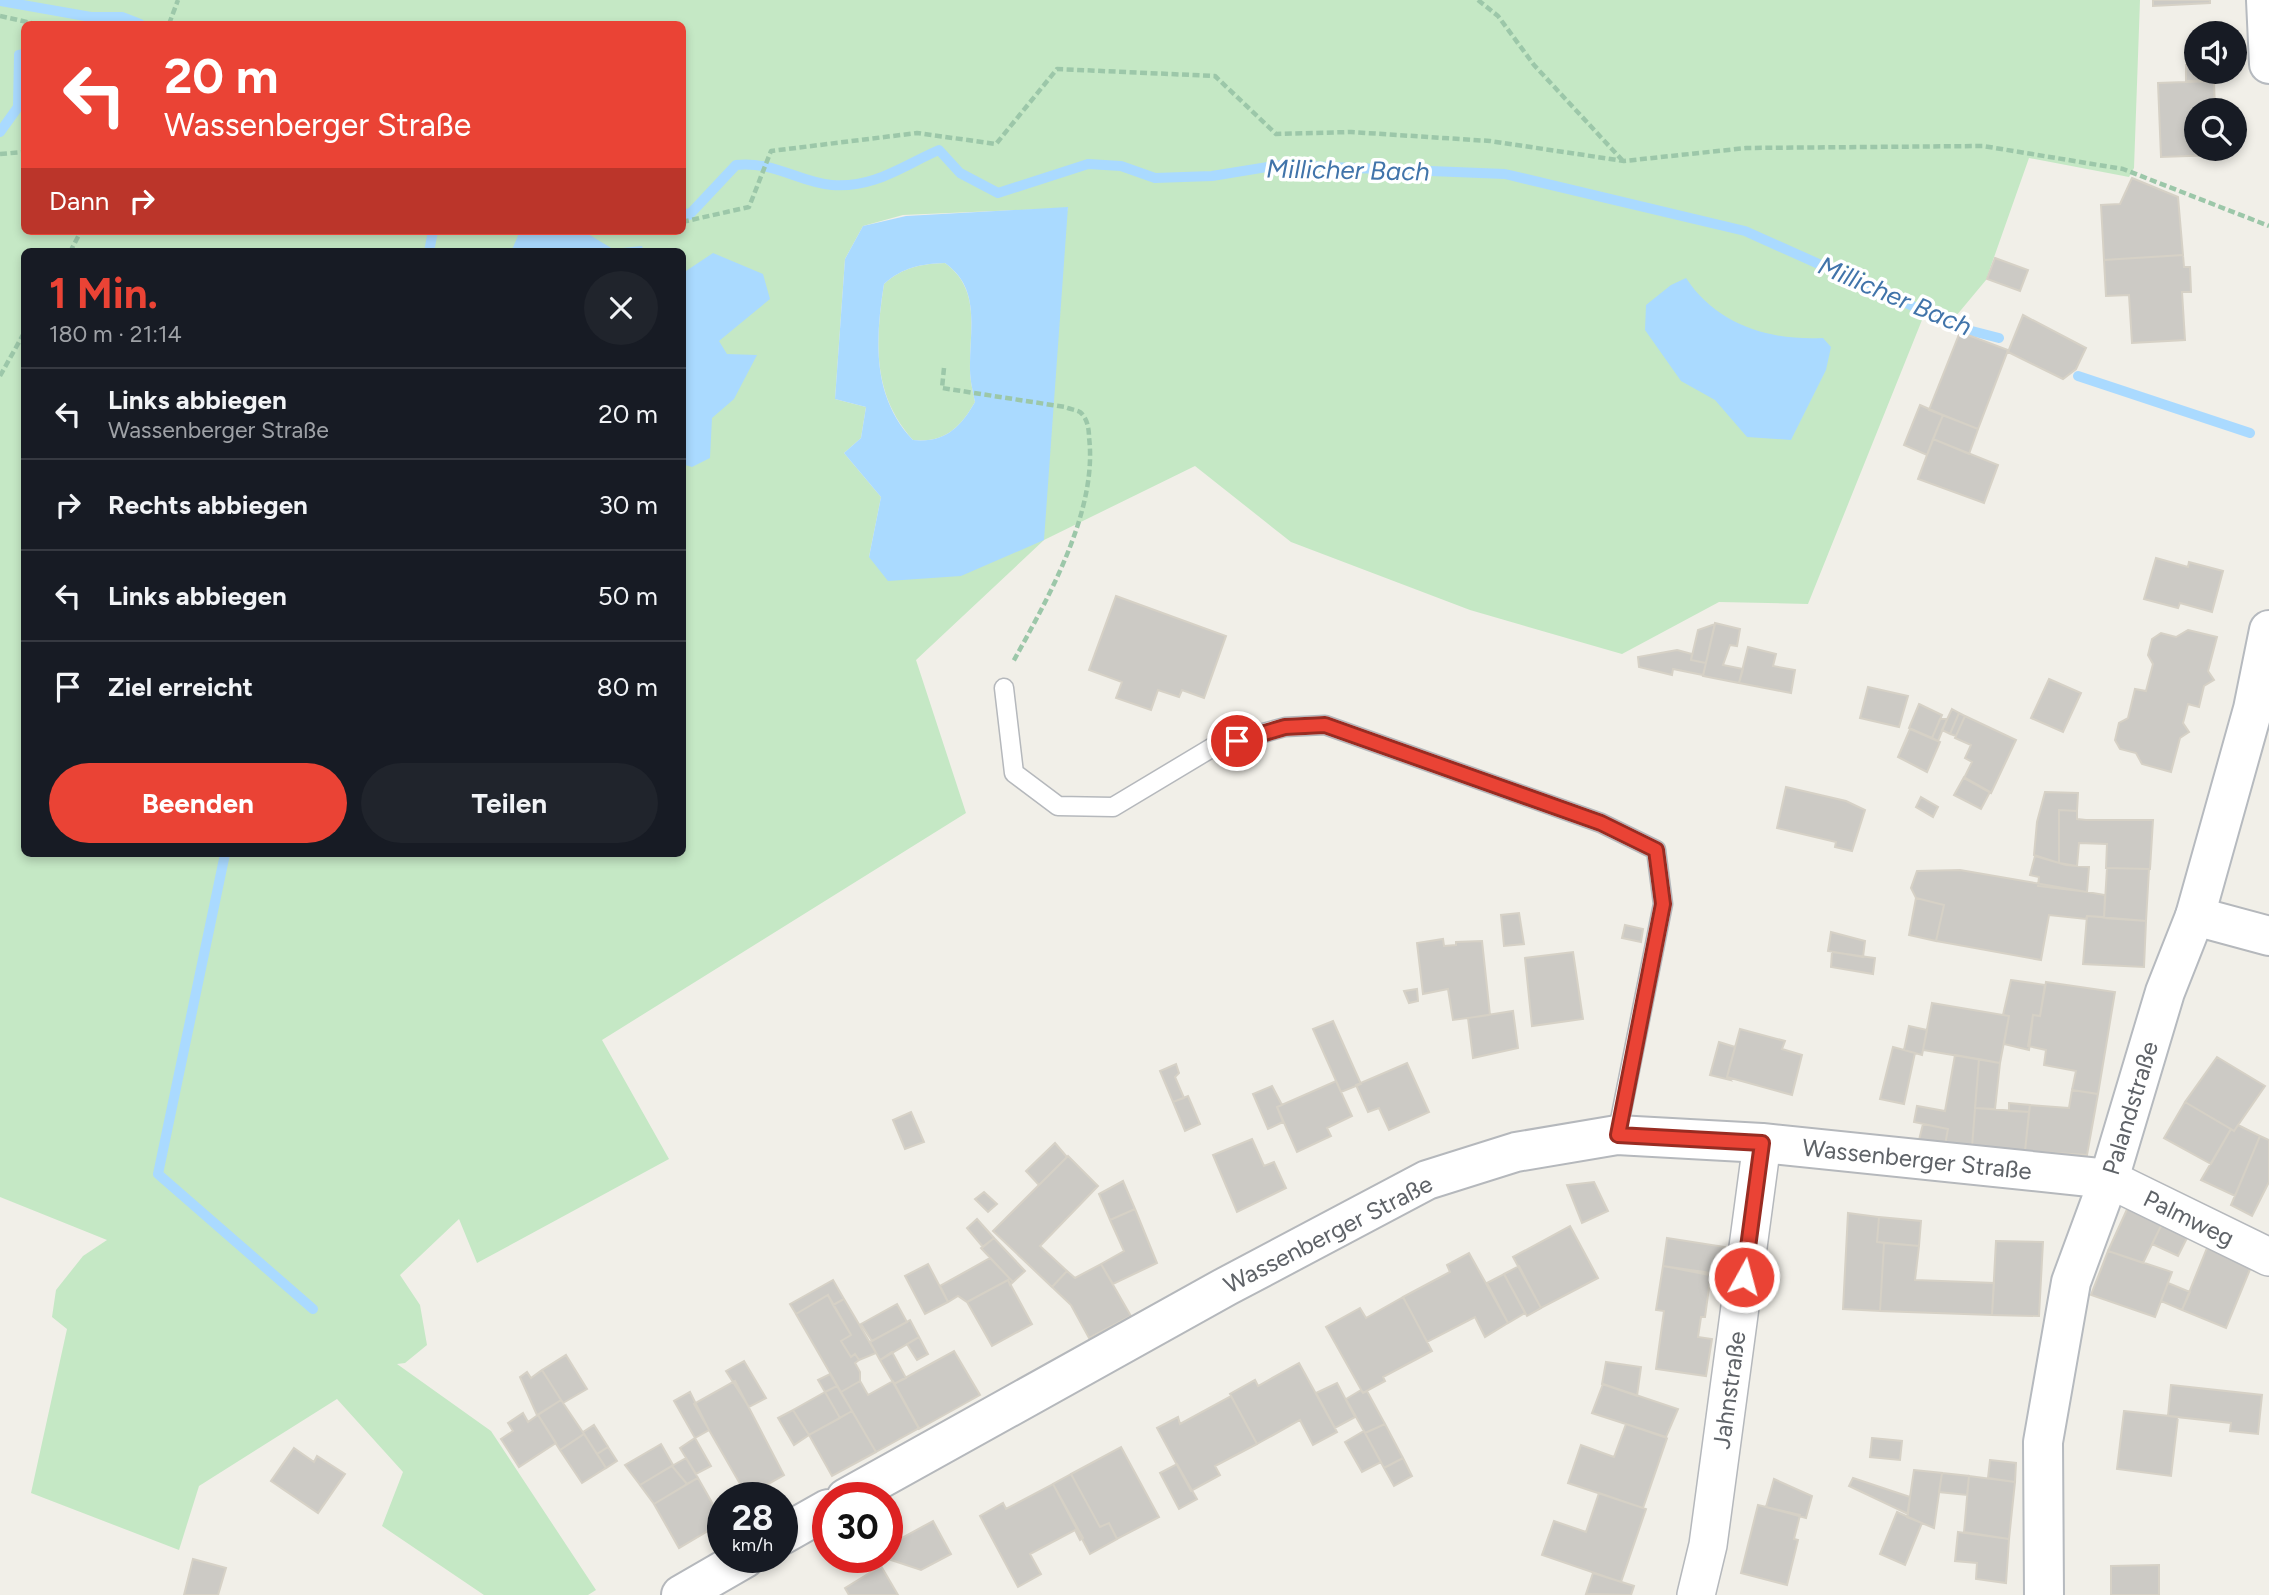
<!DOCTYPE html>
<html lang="de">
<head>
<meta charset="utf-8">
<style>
  body { margin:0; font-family:Figtree,sans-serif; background:#20242c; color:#f1f3f6; height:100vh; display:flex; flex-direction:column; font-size:26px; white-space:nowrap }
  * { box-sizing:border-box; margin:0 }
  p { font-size:23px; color:#9ea1a6 }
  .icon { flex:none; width:38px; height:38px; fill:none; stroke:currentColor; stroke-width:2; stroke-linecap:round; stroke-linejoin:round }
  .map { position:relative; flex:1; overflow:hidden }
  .side { position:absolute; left:21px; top:248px; width:665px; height:609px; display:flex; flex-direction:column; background:#171b24; border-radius:10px; box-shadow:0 4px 10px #0003 }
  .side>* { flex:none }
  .hud { position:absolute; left:21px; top:21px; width:665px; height:214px; border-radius:10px; box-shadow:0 4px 10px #0003; background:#ea4335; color:#fff; overflow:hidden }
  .controls { position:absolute; left:2184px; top:21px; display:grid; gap:14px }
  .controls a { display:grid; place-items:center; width:63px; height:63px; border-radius:50%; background:#171b24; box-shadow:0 4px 10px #0003; font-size:35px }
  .speed { position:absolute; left:707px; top:1482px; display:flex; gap:14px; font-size:35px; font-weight:700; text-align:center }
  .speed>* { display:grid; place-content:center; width:91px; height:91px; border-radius:50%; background:#171b24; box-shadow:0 4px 10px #0003; line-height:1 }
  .speed small { font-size:18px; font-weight:400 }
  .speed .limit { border:10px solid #d22; background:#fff; color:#111 }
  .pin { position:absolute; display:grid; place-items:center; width:60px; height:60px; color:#fff; margin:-30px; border:4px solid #fff; border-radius:50%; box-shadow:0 2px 7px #0007 }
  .me { position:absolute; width:77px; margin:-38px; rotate:7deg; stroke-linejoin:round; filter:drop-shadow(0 0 5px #0008) }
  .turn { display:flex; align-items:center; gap:24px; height:147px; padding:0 28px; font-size:32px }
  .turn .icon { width:91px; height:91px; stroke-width:2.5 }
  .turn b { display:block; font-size:49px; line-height:60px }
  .then { display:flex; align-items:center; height:66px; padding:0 28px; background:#0003; gap:14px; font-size:26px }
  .round { display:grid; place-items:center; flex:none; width:74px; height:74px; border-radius:37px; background:#20242c }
  .headline { display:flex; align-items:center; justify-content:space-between; height:119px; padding:0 28px }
  h1 { font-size:42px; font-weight:700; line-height:52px; color:#ea4335 }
  .cta { display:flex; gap:14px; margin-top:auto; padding:14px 28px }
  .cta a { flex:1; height:80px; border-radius:42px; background:#ea4335; color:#fff; font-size:28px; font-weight:700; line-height:80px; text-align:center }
  .cta a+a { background:#20242c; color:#f1f3f6 }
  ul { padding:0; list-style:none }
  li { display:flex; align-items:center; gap:21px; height:91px; padding:0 28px; border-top:2px solid #363941 }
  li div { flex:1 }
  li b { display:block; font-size:26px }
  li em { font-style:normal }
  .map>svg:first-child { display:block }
  .green { fill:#c5e8c5; fill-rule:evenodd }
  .water { fill:#aadaff; fill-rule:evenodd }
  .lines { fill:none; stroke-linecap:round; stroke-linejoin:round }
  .stream { stroke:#aadaff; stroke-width:10 }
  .building { fill:#cccac5; stroke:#d6d1c6; stroke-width:2 }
  .service-casing { stroke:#b5b8bc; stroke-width:21 }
  .minor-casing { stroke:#b5b8bc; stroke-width:40 }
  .tertiary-casing { stroke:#b5b8bc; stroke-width:42 }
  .secondary-casing { stroke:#b6babf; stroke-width:42 }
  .path { stroke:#9cc7a9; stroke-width:4.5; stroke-dasharray:7 3.5; stroke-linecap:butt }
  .service { stroke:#fff; stroke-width:18 }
  .minor { stroke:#fff; stroke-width:37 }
  .tertiary { stroke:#fff; stroke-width:38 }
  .secondary { stroke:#fff; stroke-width:38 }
  .route-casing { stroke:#982c22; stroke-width:18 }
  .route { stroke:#ea4335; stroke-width:12 }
  .labels { text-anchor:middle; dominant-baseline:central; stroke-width:7; stroke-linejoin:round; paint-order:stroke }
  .street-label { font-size:24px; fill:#5f6368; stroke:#fff }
  .water-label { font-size:26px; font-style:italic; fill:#4174aa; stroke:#fff }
</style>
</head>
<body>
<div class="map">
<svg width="2269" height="1595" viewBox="0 0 2269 1595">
  <rect width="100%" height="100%" fill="#f1efe8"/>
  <path class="green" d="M0 0H2140L2134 168 2129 177 2029 158 1986 280 1956 316 1965 321 1960 331 1924 315 1808 604 1719 602 1622 654 1470 610 1291 542 1195 466 1044 540 916 660 966 813 602 1040 669 1159 477 1263 459 1219 400 1275 420 1305 427 1345 405 1363 397 1364 491 1431 596 1590 588 1595H484L382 1526 403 1472 337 1399 199 1486 179 1550 31 1493 67 1329 52 1317 56 1290 83 1256 107 1240 0 1197ZM24 24H682V231H24ZM1068 208 961 576 869 557 881 497 844 453 861 438 866 407 835 399 845 259 863 226 903 215ZM24 252H682V854H24Z
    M945 263C982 290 969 331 970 370 970 380 973 392 975 402 960 428 945 443 913 440 872 395 875 341 884 284 903 267 921 264 945 263Z"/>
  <path class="water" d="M1068 207 1044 540 961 576 888 581 869 557 881 497 844 453 861 438 866 407 835 399 845 259 863 226 906 216ZM945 263C982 289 969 331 970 370 970 380 973 392 975 402 960 428 945 443 913 440 872 397 875 340 884 284 903 267 921 264 945 263Z
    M520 231H583L613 249 642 246 644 252H511Z
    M713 253 763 274 770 299 719 341 727 354 757 355 734 399 712 418 710 458 692 467 682 464 683 273Z
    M1686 278C1716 324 1769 341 1823 338L1831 347 1826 370 1791 440 1747 437 1715 400 1681 381 1645 330 1646 305 1671 285Z"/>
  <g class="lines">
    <path class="stream" d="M0 1 91 17H122L140 24
      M0 132 18 107 19 55 24 54
      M682 212 689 215 736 165C775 161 798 182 832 185 875 188 902 166 939 150L960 173 998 193 1088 164 1121 166 1155 178 1212 176 1280 165 1505 174 1745 231 1964 329 1999 338
      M429 252 433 231
      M2078 376 2250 433
      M225 854 158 1174 313 1309"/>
  </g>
  <path class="building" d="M2153 0H2210V3L2153 6Z
    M2196 64V72H2220V80L2186 81V65Z
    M2214 81 2215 110H2196V149H2217V155L2161 157 2158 83Z
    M2132 178 2178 197 2183 255 2104 260 2101 205 2120 204Z
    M2183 255 2184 267H2190L2191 292H2182L2185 340 2132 343 2129 295 2106 296 2104 260Z
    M1995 258 2028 270 2020 291 1987 279Z
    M2023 315 2086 348 2076 369 2063 379 2008 352Z
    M1960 332 2008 350 1978 429 1929 410Z
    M1920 405 1943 415 1927 455 1904 445Z
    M1943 415 1978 429 1969 454 1933 439Z
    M1933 439 1998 465 1984 503 1918 479Z
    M2156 558 2188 567 2189 562 2223 571 2212 612 2180 603 2178 608 2144 599Z
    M1116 596 1226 636 1204 698 1182 690 1179 697 1158 690 1151 710 1116 698 1122 682 1089 670Z
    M1715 623 1740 629 1737 646 1730 645 1723 665 1743 669 1739 683 1703 676Z
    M1715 624 1706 663 1691 660 1698 630Z
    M2188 630 2217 637 2208 671 2214 680 2204 686 2199 707 2188 704 2183 723 2189 732 2180 738 2171 772 2142 764 2136 753 2120 749 2115 740 2119 723 2128 718 2135 689 2146 691 2153 664 2148 655 2152 639 2161 633 2176 637Z
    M1748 647 1776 654 1773 666 1795 670 1791 693 1739 683Z
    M1677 650 1692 654 1691 660 1706 663 1703 675 1673 669 1672 675 1639 667 1638 657Z
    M2049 679 2081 693 2063 732 2031 718Z
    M1868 687 1908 696 1899 727 1860 718Z
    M1919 704 1942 715 1932 738 1909 728Z
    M1952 709 1959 713 1950 734 1942 730Z
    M1959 713 1965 716 1956 736 1950 734Z
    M1965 716 2016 740 1991 793 1964 778 1972 762 1965 758 1971 745 1955 738Z
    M1940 719H1947L1938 741 1932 738Z
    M1910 729 1940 742 1927 772 1898 757Z
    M1964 777 1990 792 1981 809 1954 795Z
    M1786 787 1846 801 1865 810 1852 851 1835 847 1836 842 1777 828Z
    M2045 792 2078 793 2077 811 2059 810V863L2034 855 2037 822Z
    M1921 797 1938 807 1933 817 1916 807Z
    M2059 810 2077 811V819L2086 820H2153L2150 869 2106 868 2107 844 2079 843 2077 866 2059 863Z
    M2035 856 2066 865 2089 867 2087 892 2038 886 2039 877 2030 875Z
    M2107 868 2149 869 2146 921 2104 918Z
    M1960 870 2105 895 2104 917 2087 916 2086 919 2049 915 2041 960 1936 941 1944 905 1916 898 1911 888 1917 871Z
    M1916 898 1944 905 1936 941 1909 935Z
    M1519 913 1524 944 1504 946 1501 915Z
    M2087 916 2146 921 2144 967 2083 964Z
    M1625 925 1643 929 1641 942 1622 938Z
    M1831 932 1865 941 1863 957 1828 951Z
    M1443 939 1444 946 1456 945V942L1482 941 1490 1015 1453 1020 1448 989 1423 994 1417 943Z
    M1573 952 1583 1019 1532 1026 1525 958Z
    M1832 952 1875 958 1873 974 1831 967Z
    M2011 980 2045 985 2040 1016 2033 1015 2029 1050 2004 1044 2009 1016 2003 1015Z
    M2046 982 2115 992 2098 1094 2072 1090 2076 1071 2044 1065 2046 1050 2028 1046 2033 1015 2040 1016Z
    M1417 989 1418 1001 1409 1003 1404 991Z
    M1932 1003 2009 1016 2000 1063 1923 1050Z
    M1513 1011 1518 1048 1473 1058 1468 1018Z
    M1333 1021 1361 1084 1341 1092 1313 1029Z
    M1909 1026 1927 1030 1922 1055 1904 1050Z
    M1740 1029 1785 1041 1782 1049 1802 1055 1792 1095 1727 1077Z
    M1719 1042 1735 1047 1727 1077 1730 1080 1710 1075Z
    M1893 1047 1915 1053 1904 1104 1880 1099Z
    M1955 1055 1979 1059 1972 1147 1945 1145 1948 1129 1914 1122 1917 1106 1945 1111Z
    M2217 1057 2265 1086 2234 1131 2185 1102Z
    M1979 1059 2000 1063 1995 1109 1975 1108Z
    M1407 1063 1429 1112 1389 1130 1379 1108 1368 1112 1356 1085Z
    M1176 1064 1179 1073 1175 1077 1184 1098 1173 1102 1160 1071Z
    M1336 1081 1352 1116 1327 1128 1331 1136 1297 1152 1277 1107Z
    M1272 1086 1282 1105 1277 1107 1283 1122 1268 1129 1253 1094Z
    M2072 1090 2098 1094 2087 1155 2025 1151 2030 1105 2069 1108Z
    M1188 1096 1200 1124 1185 1131 1173 1102Z
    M2185 1102 2231 1129 2211 1164 2164 1138Z
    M2009 1103 2030 1105 2029 1112 2009 1111Z
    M1975 1108 2029 1112 2025 1151 1972 1147Z
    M911 1112 924 1142 905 1149 893 1120Z
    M1923 1124 1948 1129 1945 1145 1919 1140Z
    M2238 1125 2260 1136 2235 1196 2201 1180 2231 1129 2234 1131Z
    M2260 1136 2269 1140V1182L2252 1216 2231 1205Z
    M1252 1139 1264 1166 1274 1162 1286 1188 1237 1212 1213 1155Z
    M1055 1143 1067 1157 1039 1185 1026 1171Z
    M1068 1156 1098 1186 1040 1246 1067 1271 1052 1287 993 1231Z
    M1123 1181 1135 1209 1110 1220 1099 1194Z
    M1594 1182 1608 1211 1582 1223 1567 1185Z
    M984 1192 997 1204 988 1212 975 1199Z
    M2129 1205 2162 1224 2143 1263 2108 1251Z
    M1135 1209 1157 1263 1113 1284 1101 1264 1124 1251 1110 1220Z
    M1848 1213 1879 1217 1877 1242 1884 1243 1880 1311 1843 1309Z
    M1879 1217 1921 1221 1919 1246 1877 1242Z
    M977 1219 994 1238 983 1247 967 1228Z
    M2162 1224 2188 1236 2178 1256 2152 1244Z
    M1570 1226 1598 1278 1541 1308 1513 1257Z
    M994 1238 1025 1271 1013 1282 981 1248Z
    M1667 1238 1725 1247 1720 1277 1663 1266Z
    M1996 1241 2043 1242 2039 1316 1992 1315Z
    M1884 1243 1919 1246 1915 1280 1994 1283 1992 1315 1880 1311Z
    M2207 1248 2251 1267 2226 1328 2182 1310Z
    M2108 1251 2172 1272 2155 1317 2091 1295Z
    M1469 1253 1508 1323 1485 1337 1475 1317 1427 1342 1403 1297 1450 1272 1447 1265Z
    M990 1258 1013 1282 1010 1285 1008 1280 967 1302 958 1296 948 1302 940 1286Z
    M928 1264 948 1302 925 1314 905 1276Z
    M1101 1264 1131 1316 1089 1338 1071 1305 1052 1287 1067 1271 1075 1278Z
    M1519 1266 1541 1308 1527 1316 1504 1274Z
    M1663 1266 1711 1273 1705 1317H1701L1698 1337 1712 1339 1706 1376 1656 1369 1664 1311 1656 1310Z
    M1504 1274 1525 1313 1508 1323 1487 1283Z
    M833 1280 844 1299 833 1305 828 1295 796 1314 790 1304Z
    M1008 1280 1032 1324 992 1346 967 1302Z
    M2168 1283 2190 1292 2182 1310 2161 1301Z
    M828 1295 851 1335 841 1341 851 1357 855 1354 859 1360 855 1363 860 1372V1381L841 1392 796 1314Z
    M1403 1297 1432 1351 1383 1377 1385 1381 1363 1393 1326 1327 1360 1308 1366 1318Z
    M844 1299 876 1353 859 1360 855 1354 851 1357 841 1341 851 1335 833 1305Z
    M897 1304 907 1322 872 1341 861 1324Z
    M910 1320 919 1337 880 1360 870 1342Z
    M919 1337 928 1354 917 1360 907 1344Z
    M954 1351 980 1395 919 1429 894 1384Z
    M892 1352 906 1378 894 1384 880 1360Z
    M566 1355 587 1389 563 1403 542 1370Z
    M744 1361 766 1398 749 1407 726 1371Z
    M1606 1362 1641 1367 1637 1396 1602 1384Z
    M1299 1363 1337 1432 1313 1445 1300 1420 1257 1444 1230 1394 1255 1380 1258 1386Z
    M542 1370 561 1400 537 1415 520 1377 527 1372 531 1378Z
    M830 1374 837 1386 825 1392 818 1380Z
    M735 1381 784 1475 747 1496 694 1404Z
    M860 1381 868 1395 893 1381 919 1428 876 1452 841 1392Z
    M1337 1383 1355 1417 1335 1428 1316 1393Z
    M1603 1384 1678 1409 1666 1437 1592 1413Z
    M2171 1385 2262 1395 2258 1434 2230 1431 2231 1423 2168 1416Z
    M837 1386 852 1411 840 1418 825 1392Z
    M1361 1390 1363 1393 1367 1391 1385 1424 1365 1433 1346 1399Z
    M690 1392 709 1430 695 1438 674 1401Z
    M825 1392 840 1418 809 1435 793 1410Z
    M1231 1396 1257 1444 1215 1466 1220 1475 1191 1491 1157 1428 1178 1417 1180 1424Z
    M561 1400 584 1434 560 1450 538 1415Z
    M793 1410 809 1435 794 1445 778 1418Z
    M852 1411 876 1452 832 1476 809 1435Z
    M2124 1411 2178 1417 2171 1476 2117 1469Z
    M523 1413 528 1422 538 1415 556 1443 519 1467 501 1439 513 1431 508 1423Z
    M1385 1424 1403 1458 1384 1468 1365 1433Z
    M1626 1424 1667 1438 1643 1508 1568 1483 1581 1445 1614 1457Z
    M594 1425 608 1447 597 1454 583 1432Z
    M1364 1431 1381 1462 1362 1472 1345 1442Z
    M584 1434 606 1468 582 1483 560 1450Z
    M695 1438 711 1466 696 1474 680 1448Z
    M1872 1438 1902 1441 1900 1460 1870 1457Z
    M661 1444 673 1465 640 1485 625 1465Z
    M608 1447 617 1461 606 1468 597 1454Z
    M1121 1447 1159 1517 1117 1539 1109 1523 1100 1527 1071 1474Z
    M294 1448 314 1462 317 1456 345 1474 318 1513 271 1481Z
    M686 1458 698 1478 687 1484 672 1466Z
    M1403 1458 1412 1476 1394 1486 1384 1468Z
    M1990 1460 2016 1463 2015 1482 1988 1478Z
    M1177 1464 1197 1499 1179 1509 1160 1473Z
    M672 1466 687 1484 654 1504 640 1485Z
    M1914 1470 1942 1473 1934 1528 1907 1517Z
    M1942 1473 1969 1476 1967 1495 1939 1492Z
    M1071 1474 1100 1527 1109 1523 1117 1539 1090 1554 1053 1484Z
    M1969 1476 2015 1482 2009 1539 1964 1532Z
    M698 1478 723 1522 679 1548 654 1504Z
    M1853 1478 1910 1497 1908 1514 1849 1486Z
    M1774 1479 1812 1496 1806 1518 1766 1507Z
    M1053 1484 1083 1538 1080 1540 1075 1530 1030 1554 1041 1574 1018 1587 980 1516 1003 1503 1006 1509Z
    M1599 1493 1646 1509 1621 1582 1542 1555 1554 1521 1586 1532Z
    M1758 1505 1800 1515 1794 1539 1798 1540 1787 1585 1741 1573Z
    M1897 1512 1922 1523 1905 1565 1880 1554Z
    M933 1521 951 1554 921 1570 885 1558H887V1546Z
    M1958 1532 2009 1539 2006 1583 1976 1579 1977 1563 1955 1561Z
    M193 1559 226 1568 218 1595H184Z
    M2159 1565V1595H2111V1566Z
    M881 1566 898 1595H849L845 1588Z
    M1593 1573 1634 1586 1631 1595 1586 1594Z"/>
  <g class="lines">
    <g class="service-casing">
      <path id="service" d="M1004 688 1014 773 1058 806 1113 807 1213 747 1285 727 1325 725 1601 823 1656 850 1663 904 1617 1135"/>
    </g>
    <g class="minor-casing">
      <path id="minor" d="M2109 1179 2269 1257
        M1696 1595 1708 1545 1762 1143"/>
    </g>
    <g class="tertiary-casing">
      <path id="tertiary" d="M2195 916 2269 936
        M846 1498 1227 1286 1427 1180 1516 1152 1617 1135 1762 1143 2109 1179
        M782 1535 828 1509
        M681 1595 745 1558"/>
    </g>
    <g class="secondary-casing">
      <path id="secondary" d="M2266 0 2269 64
        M2044 1595 2043 1442 2071 1282 2109 1179 2165 992 2195 916 2253 709 2269 630"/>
    </g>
    <path class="path" d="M1478 0 1498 16 1534 65 1623 161
      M0 16 36 24
      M169 24 178 0
      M0 154 24 152
      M682 222 749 207 771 151 917 133 996 144 1057 69 1215 76 1276 134 1351 132 1490 141 1624 161 1746 148 1983 146 2123 169 2269 226
      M70 252 81 231
      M944 368 942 388 1065 407C1069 409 1077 410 1080 412 1087 418 1089 428 1089 437 1098 511 1048 598 1013 662
      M0 376 24 333"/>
    <use href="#service" class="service"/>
    <use href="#minor" class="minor"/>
    <use href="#tertiary" class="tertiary"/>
    <use href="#secondary" class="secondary"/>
  </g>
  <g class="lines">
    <g class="route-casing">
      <path id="route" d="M1237 741 1285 727 1325 725 1601 823 1656 850 1663 904 1618 1135 1762 1143 1744 1277"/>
    </g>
    <use href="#route" class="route"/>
  </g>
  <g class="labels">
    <g class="street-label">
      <text transform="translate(2130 1108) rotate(-73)">Palandstraße</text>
      <text transform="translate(1917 1159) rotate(6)">Wassenberger Straße</text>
      <text transform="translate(2189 1218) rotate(26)">Palmweg</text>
      <text transform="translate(1328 1234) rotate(-27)">Wassenberger Straße</text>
      <text transform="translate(1729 1390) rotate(-82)">Jahnstraße</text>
    </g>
    <g class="water-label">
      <text transform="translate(1348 170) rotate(1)">Millicher Bach</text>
      <text transform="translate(1895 296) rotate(23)">Millicher Bach</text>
    </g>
  </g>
</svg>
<div class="controls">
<a><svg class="icon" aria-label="sound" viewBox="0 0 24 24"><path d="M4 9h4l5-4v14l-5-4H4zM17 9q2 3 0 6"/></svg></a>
<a><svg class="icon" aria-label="search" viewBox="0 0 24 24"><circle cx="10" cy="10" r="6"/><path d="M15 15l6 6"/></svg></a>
</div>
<div class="speed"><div>28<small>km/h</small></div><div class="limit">30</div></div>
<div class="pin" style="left:1237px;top:741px;background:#d93025"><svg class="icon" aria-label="arrive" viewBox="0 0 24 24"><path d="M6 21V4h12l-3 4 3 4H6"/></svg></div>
<svg class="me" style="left:1744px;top:1277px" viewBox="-20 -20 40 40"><circle r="17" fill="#ea4335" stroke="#fff" stroke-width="3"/><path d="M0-11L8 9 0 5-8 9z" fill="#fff"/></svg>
<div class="hud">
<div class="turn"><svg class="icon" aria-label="left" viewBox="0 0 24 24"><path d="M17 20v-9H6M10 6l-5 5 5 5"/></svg><div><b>20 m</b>Wassenberger Straße</div></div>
<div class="then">Dann<svg class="icon" aria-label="right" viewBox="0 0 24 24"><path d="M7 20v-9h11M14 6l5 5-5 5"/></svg></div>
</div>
<section class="side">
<div class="headline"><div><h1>1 Min.</h1><p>180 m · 21:14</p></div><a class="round"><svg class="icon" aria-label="close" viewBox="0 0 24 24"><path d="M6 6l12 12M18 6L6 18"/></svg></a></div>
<ul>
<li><svg class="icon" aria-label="left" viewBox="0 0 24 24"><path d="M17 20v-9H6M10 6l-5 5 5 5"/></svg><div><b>Links abbiegen</b><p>Wassenberger Straße</p></div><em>20 m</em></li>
<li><svg class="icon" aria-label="right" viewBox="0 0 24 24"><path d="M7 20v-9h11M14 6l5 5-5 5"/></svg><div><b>Rechts abbiegen</b></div><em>30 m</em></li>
<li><svg class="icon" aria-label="left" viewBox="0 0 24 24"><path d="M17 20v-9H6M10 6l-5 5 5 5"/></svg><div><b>Links abbiegen</b></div><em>50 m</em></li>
<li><svg class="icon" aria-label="arrive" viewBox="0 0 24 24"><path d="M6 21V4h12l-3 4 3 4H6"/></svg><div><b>Ziel erreicht</b></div><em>80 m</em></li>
</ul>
<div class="cta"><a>Beenden</a><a>Teilen</a></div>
</section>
</div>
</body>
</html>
